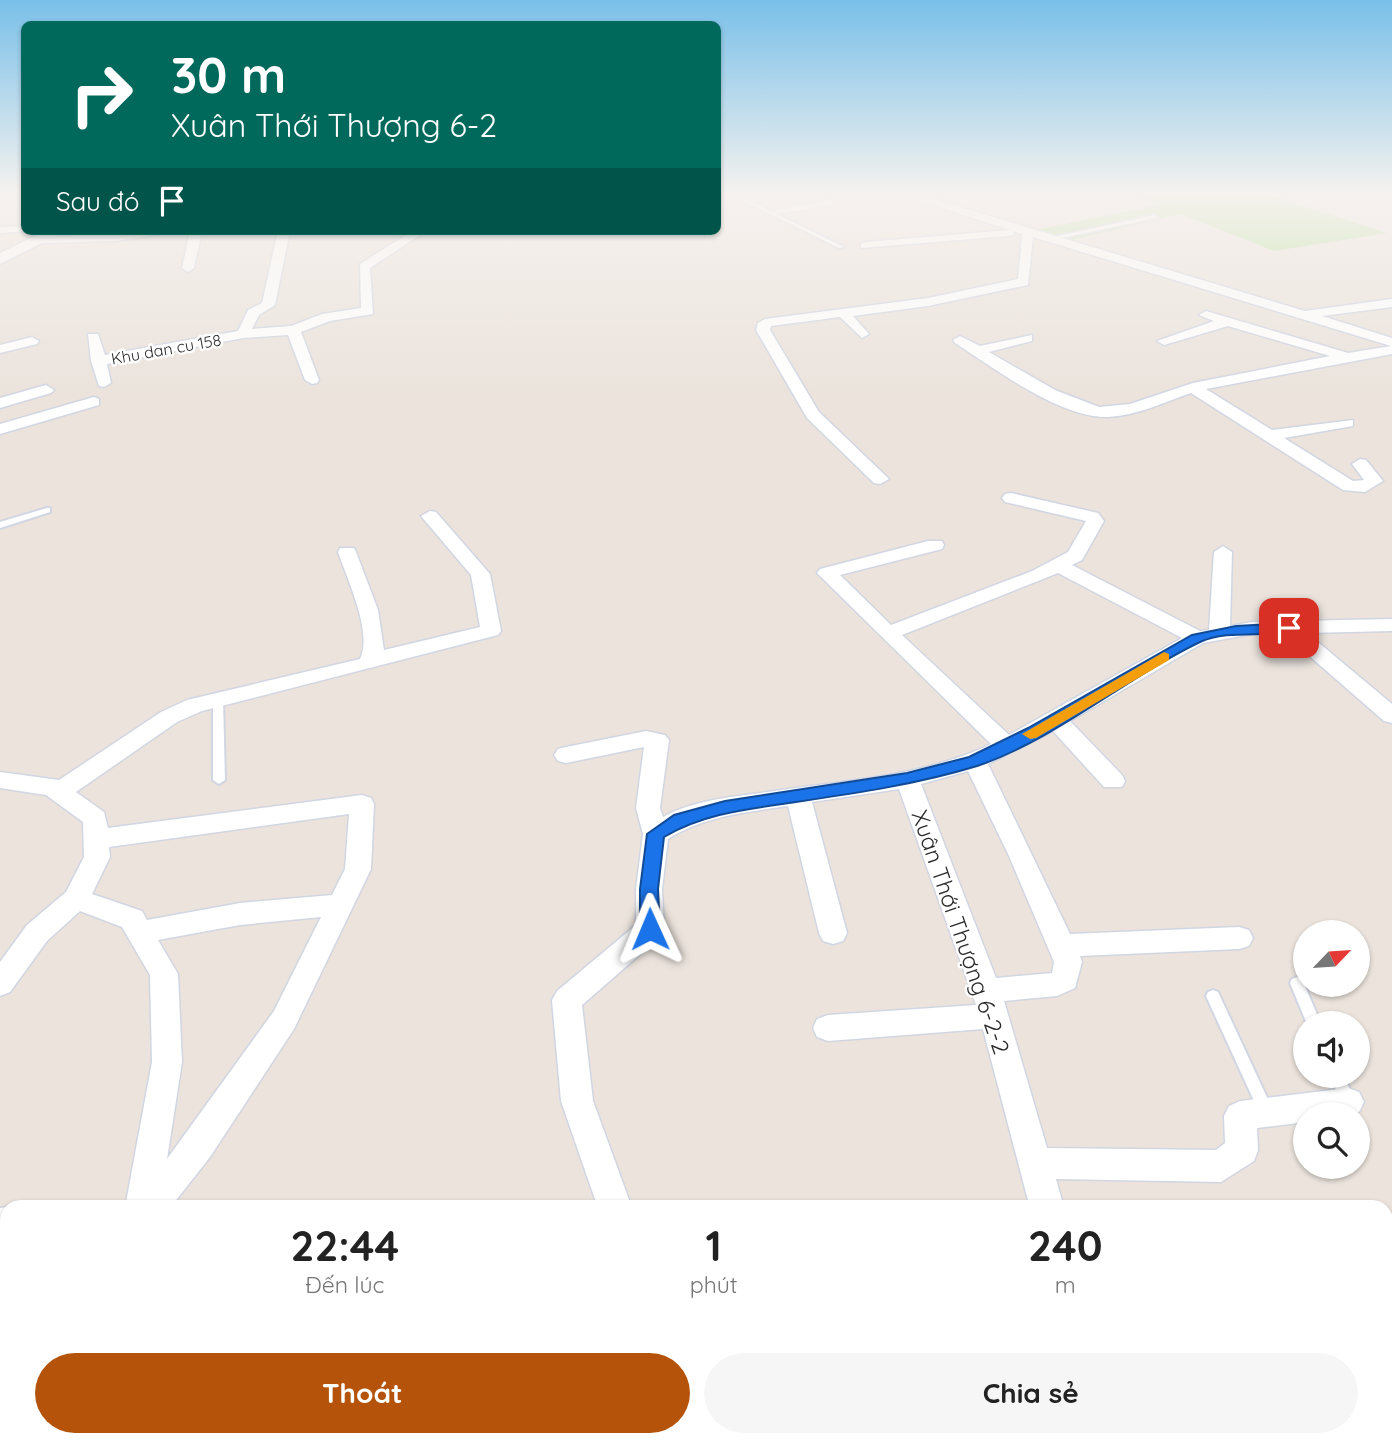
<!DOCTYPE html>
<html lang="vi">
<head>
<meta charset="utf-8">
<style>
  body { margin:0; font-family:Quicksand,sans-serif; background:#f6f6f6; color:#222; height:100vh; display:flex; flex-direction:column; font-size:26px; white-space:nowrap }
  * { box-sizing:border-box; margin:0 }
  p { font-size:23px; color:#767676 }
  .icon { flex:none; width:38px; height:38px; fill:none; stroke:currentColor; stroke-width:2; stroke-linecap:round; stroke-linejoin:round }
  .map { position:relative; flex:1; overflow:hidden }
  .panel { position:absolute; left:0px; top:1200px; width:1393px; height:247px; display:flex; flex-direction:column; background:#fff; border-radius:21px 21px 0 0; box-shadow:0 2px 5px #0004 }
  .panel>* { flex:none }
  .top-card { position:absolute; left:21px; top:21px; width:700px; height:214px; border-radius:10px; box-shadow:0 2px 5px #0004; background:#00695c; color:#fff; overflow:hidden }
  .needle { width:46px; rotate:65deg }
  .fabs { position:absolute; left:1293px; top:920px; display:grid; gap:14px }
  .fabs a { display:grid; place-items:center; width:77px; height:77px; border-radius:50%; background:#fff; box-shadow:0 2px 5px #0004; font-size:35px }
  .pin { position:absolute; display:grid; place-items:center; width:60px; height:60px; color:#fff; margin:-30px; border-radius:14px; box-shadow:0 4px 10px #0006 }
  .me { position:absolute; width:77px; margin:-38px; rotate:359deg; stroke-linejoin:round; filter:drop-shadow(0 0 5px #0008) }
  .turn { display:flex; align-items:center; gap:24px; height:147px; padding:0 35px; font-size:32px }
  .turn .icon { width:91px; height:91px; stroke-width:2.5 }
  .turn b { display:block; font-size:49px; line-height:60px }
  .then { display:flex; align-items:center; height:66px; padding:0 35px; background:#0003; gap:14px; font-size:26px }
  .eta { display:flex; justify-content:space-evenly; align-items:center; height:119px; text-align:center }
  .eta b { font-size:42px; font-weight:700; line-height:49px }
  .button { display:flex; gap:14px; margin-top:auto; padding:14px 35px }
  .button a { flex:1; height:80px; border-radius:42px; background:#b45309; color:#fff; font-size:28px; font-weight:700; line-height:80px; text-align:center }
  .button a+a { background:#f6f6f6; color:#222 }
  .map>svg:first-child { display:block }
  .green { fill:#b7e09a }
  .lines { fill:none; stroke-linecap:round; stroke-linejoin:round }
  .service-casing { stroke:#d1d6e2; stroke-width:4 }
  .minor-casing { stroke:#d1d6e2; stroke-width:3 }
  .secondary-casing { stroke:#d1d6e2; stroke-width:3 }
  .service { fill:#fff; fill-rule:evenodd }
  .minor { fill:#fff; fill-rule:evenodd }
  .secondary { fill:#fff; fill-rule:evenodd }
  .route { fill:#1a73e8; stroke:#114b97; stroke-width:2 }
  .slow { fill:#f59e0b }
  .labels { text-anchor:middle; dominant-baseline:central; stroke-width:5; stroke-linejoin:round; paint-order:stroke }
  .far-street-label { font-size:16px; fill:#2a2a2a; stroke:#fff }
  .near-street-label { font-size:23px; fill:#2a2a2a; stroke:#fff }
</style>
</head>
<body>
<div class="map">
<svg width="1392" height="1447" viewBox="0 0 1392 1447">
  <rect width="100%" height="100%" fill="#ebe3dc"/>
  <path class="green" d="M1129 192H1259L1387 233 1274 251 1181 214 1062 242 1031 231 1159 205Z"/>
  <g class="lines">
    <g class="service-casing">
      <path id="service" d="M725 192H732L844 247 839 248Z
        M1155 215 1157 218 1047 241 1044 239Z
        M47 508H50V512L0 528V522Z
        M218 696 223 699 225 780 219 784 213 780V699Z
        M1297 977 1302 979 1321 1024H1307L1290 983 1292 979Z
        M1213 990 1218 992 1270 1104 1272 1109 1270 1114 1265 1116 1260 1114 1206 996 1208 992Z
        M1330 1076H1344L1354 1099 1352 1104 1347 1106 1342 1104Z"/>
    </g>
    <g class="minor-casing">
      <path id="minor" d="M892 192H910L1305 311 1392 299V307L1322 316 1392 338V354L1206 389 1272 430 1353 420V426L1284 438 1353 481 1364 480 1352 464 1360 459 1366 460 1383 481 1365 492 1343 490 1191 393C1165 402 1138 415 1109 417 1061 419 994 368 955 343L953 340 960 336 980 346 1032 335V341L989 352 1055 390 1099 407 1130 404 1193 383 1330 356 1228 326 1164 345 1157 341 1214 321 1199 315 1206 311 1348 353 1391 346 1033 237 1028 285 928 306 853 316 869 334 862 338 840 317 771 326 770 330 819 412 889 479 880 484 874 483 807 418 756 330 758 323 765 319 928 298 1018 279 1022 234 1013 231V235L1009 236 861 248V244L865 242 1010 230Z
        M828 200 833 203 832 205 770 215 765 212Z
        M24 226V231H28L0 233V227Z
        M146 231H179L117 241 40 243 34 240 40 237Z
        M190 231H202L194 268 188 272 182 268Z
        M278 231H290L275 305 259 315 252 329 291 326 322 314 361 308 360 264 412 231H426L370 268 373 314 330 321 301 332 319 380 317 383 312 384 305 380 288 335 243 338 107 364 111 383 104 387 99 386 91 361 88 334H98L105 355 238 331 248 310 262 303Z
        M32 337 39 341 37 344 0 353V345Z
        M46 385 54 390 51 393 0 408V398Z
        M94 397 99 399V405L0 434V424Z
        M1011 493 1098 513 1104 521 1082 560 1072 565 1200 631 1209 630 1214 552 1223 546 1232 552 1230 626 1252 622 1392 619V631L1307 633 1392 704V723L1384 721 1283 633 1252 634 1203 643 1070 721 1122 775 1125 781 1122 787H1104L1053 731 988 764 1070 934 1239 927 1249 930 1253 938 1249 946 1239 949 1080 956 1082 962 1075 988 1057 996 1004 1001 1047 1148 1216 1150 1225 1143 1224 1116 1229 1106 1240 1101 1348 1088 1359 1092 1364 1102 1359 1112 1306 1115V1122L1257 1128 1258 1150 1254 1161 1221 1182 1056 1179 1064 1208H1030L983 1029 828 1041 817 1037 813 1028 817 1019 828 1015 976 1005 899 789 812 802 847 933 843 941 833 944 823 941 819 933 788 806C747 812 704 816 668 839L662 889 664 929 660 937 582 1005 593 1101 632 1208H598L561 1101 552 1000 557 991 636 925V889L643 834 636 808 644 747 566 763 558 761 554 755 558 749 566 747 646 731 665 735 669 740 660 808 663 817C691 801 730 797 761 793 837 781 921 778 991 744L817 573 820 569 928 541H942L944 545 942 549 840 575 891 625 1032 571 1068 552 1086 521 1005 502 1002 498 1005 494ZM1058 573 1182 638 1009 735 902 635ZM968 771 1009 856 1054 962 1052 973 996 978 921 784Z
        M430 511 436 512 490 574 501 631 498 635 202 711 177 722 76 792 104 812 108 828 362 795 371 798 374 804 371 869 294 1029 210 1157 170 1208H125L152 1062 150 975 122 927 80 911 47 941 10 992 0 996V962L27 925 66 892 84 857 83 822 46 795 0 788V772L59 780 161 712 187 700 360 659C373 632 347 579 338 552L340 548H354L356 552 378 610 384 650 480 627 471 575 421 516ZM349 814 345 869 332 895 240 903 147 920 142 911 92 894 110 857 109 847ZM321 917 274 1011 167 1159 182 1062 178 974 158 940 240 925Z
        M7 1207V1241L0 1242V1208Z
        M7 1438V1440H46L44 1447H4Z
        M658 1440H698L700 1447H660Z
        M1094 1440H1134L1136 1447H1096Z"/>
    </g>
    <g class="secondary-casing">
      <path id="secondary" d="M45 231H66L0 264V253Z"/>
    </g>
    <use href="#service" class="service"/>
    <use href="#minor" class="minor"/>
    <use href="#secondary" class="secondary"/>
  </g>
  <linearGradient id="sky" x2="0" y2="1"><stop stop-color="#79c0e9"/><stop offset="0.49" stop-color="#f6f2ef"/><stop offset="1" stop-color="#f6f2ef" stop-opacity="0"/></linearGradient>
  <rect width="1392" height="395" fill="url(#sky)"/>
  <path class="route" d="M1289 623 1294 625V631C1264 638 1229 629 1200 642 1127 677 1053 741 977 766 918 784 857 793 796 802 750 809 704 813 664 837L658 889 660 929 657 934H643L640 929V889L647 834 674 815 725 801 907 773 969 757 1028 728 1192 635 1236 626Z"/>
  <path class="slow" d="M1164 652 1169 654V660L1036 738 1030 739 1022 734Z"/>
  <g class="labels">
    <g class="far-street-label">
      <text transform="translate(166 349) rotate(-10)">Khu dan cu 158</text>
    </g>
    <g class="near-street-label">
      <text transform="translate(961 932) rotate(71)">Xuân Thới Thượng 6-2-2</text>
    </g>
  </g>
</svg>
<div class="fabs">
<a><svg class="needle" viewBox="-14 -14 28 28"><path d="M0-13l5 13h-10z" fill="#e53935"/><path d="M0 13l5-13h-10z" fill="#767676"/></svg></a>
<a><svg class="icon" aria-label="sound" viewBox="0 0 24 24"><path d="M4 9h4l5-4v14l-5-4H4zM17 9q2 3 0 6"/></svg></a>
<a><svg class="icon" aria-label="search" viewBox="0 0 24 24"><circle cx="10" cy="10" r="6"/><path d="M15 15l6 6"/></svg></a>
</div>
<div class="pin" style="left:1289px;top:628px;background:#d93025"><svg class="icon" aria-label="arrive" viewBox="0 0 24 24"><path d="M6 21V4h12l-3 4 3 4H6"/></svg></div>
<svg class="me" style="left:650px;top:929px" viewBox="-20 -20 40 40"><path d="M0-17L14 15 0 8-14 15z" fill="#1a73e8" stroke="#fff" stroke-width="4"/></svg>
<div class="top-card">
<div class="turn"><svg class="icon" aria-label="right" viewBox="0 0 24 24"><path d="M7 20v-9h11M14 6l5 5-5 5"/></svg><div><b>30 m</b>Xuân Thới Thượng 6-2</div></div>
<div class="then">Sau đó<svg class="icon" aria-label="arrive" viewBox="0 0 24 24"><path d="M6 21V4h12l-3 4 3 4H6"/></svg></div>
</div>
<section class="panel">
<div class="eta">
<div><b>22:44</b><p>Đến lúc</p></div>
<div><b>1</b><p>phút</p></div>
<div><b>240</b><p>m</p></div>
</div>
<div class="button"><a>Thoát</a><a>Chia sẻ</a></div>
</section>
</div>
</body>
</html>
